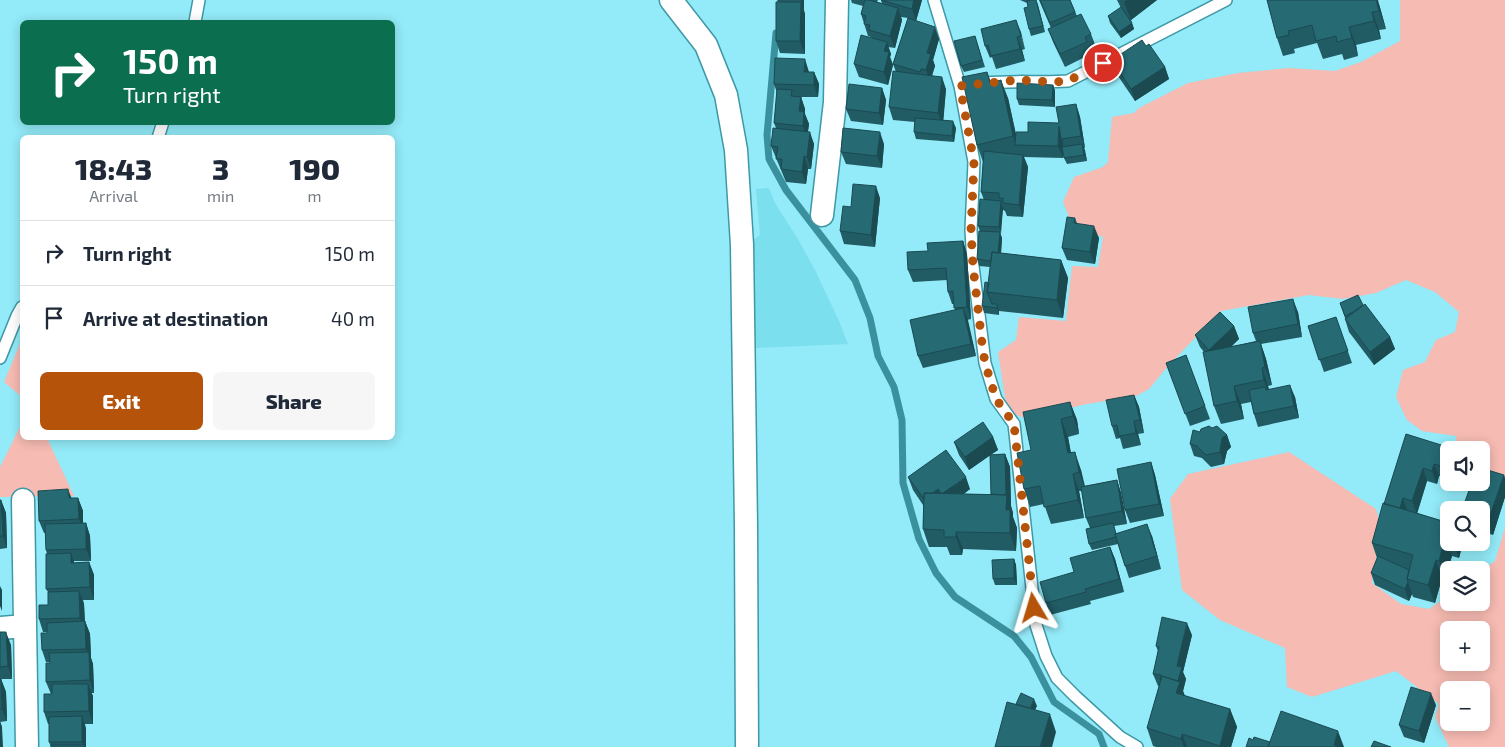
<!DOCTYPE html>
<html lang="en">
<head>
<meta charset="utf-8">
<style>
  body { margin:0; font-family:"Exo 2",sans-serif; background:#f6f6f7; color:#1f2937; height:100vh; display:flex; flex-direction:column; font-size:19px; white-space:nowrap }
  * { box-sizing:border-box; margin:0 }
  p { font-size:16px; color:#747a83 }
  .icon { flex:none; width:28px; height:28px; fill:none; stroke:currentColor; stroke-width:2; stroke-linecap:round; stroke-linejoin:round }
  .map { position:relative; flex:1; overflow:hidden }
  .sheet { position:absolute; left:20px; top:135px; width:375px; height:305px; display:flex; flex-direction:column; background:#fff; border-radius:8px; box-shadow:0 2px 12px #0003 }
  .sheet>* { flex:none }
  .top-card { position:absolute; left:20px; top:20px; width:375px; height:105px; border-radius:8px; box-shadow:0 2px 12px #0003; background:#0b6e4f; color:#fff; overflow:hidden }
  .buttons { position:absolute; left:1440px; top:441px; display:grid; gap:10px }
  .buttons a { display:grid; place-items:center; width:50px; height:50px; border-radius:8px; background:#fff; box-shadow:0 2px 12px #0003; font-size:25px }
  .pin { position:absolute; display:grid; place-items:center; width:42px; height:42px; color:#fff; margin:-21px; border:2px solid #fff; border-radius:50%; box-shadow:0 1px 5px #0007 }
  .me { position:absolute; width:55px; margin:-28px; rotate:353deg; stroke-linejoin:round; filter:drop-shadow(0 0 4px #0008) }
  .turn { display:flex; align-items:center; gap:18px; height:105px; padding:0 20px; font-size:22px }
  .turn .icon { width:65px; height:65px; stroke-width:2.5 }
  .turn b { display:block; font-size:35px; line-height:42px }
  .eta { display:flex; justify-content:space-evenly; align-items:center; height:85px; text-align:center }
  .eta b { font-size:30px; font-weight:800; line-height:35px }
  .primary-button { display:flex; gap:10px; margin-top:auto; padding:10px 20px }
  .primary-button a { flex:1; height:58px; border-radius:8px; background:#b45309; color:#fff; font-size:20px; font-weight:800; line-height:58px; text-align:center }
  .primary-button a+a { background:#f6f6f7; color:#1f2937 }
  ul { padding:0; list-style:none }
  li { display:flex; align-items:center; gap:15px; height:65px; padding:0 20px; border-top:1px solid #e0e1e3 }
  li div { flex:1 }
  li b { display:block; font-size:19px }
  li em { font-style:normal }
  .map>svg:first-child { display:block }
  .built { fill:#7bdfee }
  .green { fill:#f6bbb2; fill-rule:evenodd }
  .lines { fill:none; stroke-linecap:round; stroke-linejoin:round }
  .stream { stroke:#3b909d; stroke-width:7 }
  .lane-casing { stroke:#3f98a5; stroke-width:14 }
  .street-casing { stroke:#3f98a5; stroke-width:25 }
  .lane { stroke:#fff; stroke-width:11 }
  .street { stroke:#fff; stroke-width:22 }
  .wall { fill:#215b64 }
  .shaded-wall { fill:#1b4a51 }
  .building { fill:#266a74; stroke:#1b4a51 }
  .route { stroke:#b45309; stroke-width:9; stroke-dasharray:0 16.2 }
</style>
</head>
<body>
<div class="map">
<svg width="1505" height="747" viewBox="0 0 1505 747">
  <rect width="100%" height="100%" fill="#93eaf8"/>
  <path class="built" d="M769 188 775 203 799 241 816 272 839 321 848 344 755 348 753 240 760 235 756 189Z"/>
  <path class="green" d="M1400 0H1505V479L1481 469V450H1457L1456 436 1422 431 1407 420 1396 397 1403 370 1425 362 1436 340 1455 332 1459 312 1435 292 1406 280 1376 293 1343 299 1309 295 1221 311 1168 366 1149 389 1136 396 1087 404 1025 418 1014 414 1006 404 998 352 1016 340 1019 317 1066 321 1072 266 1098 267 1103 237 1088 232 1069 217 1063 202 1074 177 1103 167 1108 162 1112 117 1134 113 1139 108 1188 83 1238 73 1289 68 1335 71 1361 62 1400 41Z
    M22 339V397L4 382Z
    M22 423V438H47L74 496 0 497V467Z
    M1289 452 1376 509 1381 527 1372 583 1401 604 1429 609 1449 595V602H1481V571L1495 561 1505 527V747H1449L1435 717 1439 704 1396 671 1312 697 1287 687 1285 648 1220 620 1182 590 1170 499 1188 474ZM1449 630H1481V662H1449ZM1449 690H1481V722H1449Z"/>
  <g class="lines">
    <path class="stream" d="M776 33 767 135 769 159 786 190 855 280 870 318 878 356 894 387 902 420 903 483 919 539 936 573 955 597 1014 636 1031 657 1054 702 1099 734 1104 747"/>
    <g class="lane-casing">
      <path id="lane" d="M934 0 960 86 974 162 971 230 973 266 985 363 996 399 1014 424 1036 625 1046 656 1057 678 1075 696 1120 737 1137 747
        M195 22 199 0
        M986 83C1014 80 1041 83 1068 81L1226 0
        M158 138 163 122
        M0 358 17 316 22 307"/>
    </g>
    <g class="street-casing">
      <path id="street" d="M671 0 706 45 726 95 736 150 742 245 746 526 747 747
        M822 215 835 102 837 0
        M23 500 27 747
        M0 628 25 626"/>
    </g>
    <use href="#lane" class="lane"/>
    <use href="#street" class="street"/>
  </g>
  <path class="wall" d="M777 0H804V10L805 14V54L780 53 776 41 778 2Z
    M851 0H878L877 2 882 4 881 0H922L916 21 939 39 933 60 935 66 932 75 946 89 943 120 956 128 954 142 916 139 914 132 915 122 893 120 889 107 896 72 893 64 908 18 901 17 902 20 895 48 888 47 891 54 890 57 893 65 888 85 859 77 854 64 872 38 871 37 868 36 861 14 863 6 852 3Z
    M1020 0H1036L1045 32 1031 36 1029 29 1028 7 1027 3Z
    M1039 0H1070L1077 16 1091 34 1096 47 1090 50 1091 54 1065 67 1053 42 1048 29 1051 28Z
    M1117 0H1157L1131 20 1134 29 1121 38 1110 23 1108 16 1121 8Z
    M1267 0 1379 4 1386 29 1379 30 1381 39 1356 45 1358 56 1344 60 1342 54 1323 59 1317 43 1294 49 1295 53 1283 56 1277 38Z
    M1016 20 1025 49 1022 50 1025 61 996 69 992 57 990 58 985 46Z
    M975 36 985 67 964 72 961 66Z
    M1146 46 1165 67 1169 79 1135 101 1116 73 1112 60Z
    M809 72H814L819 84 818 97H801L805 109V114L809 124 808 131 814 144 811 169H808L806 184 786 182 771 146 776 128 774 123 777 93 774 84Z
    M987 72 991 82 1008 98 1016 134 1028 132 1059 123 1076 104 1080 117 1085 148H1084L1087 161 1067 164 1064 158 1063 151V158L1024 157 1028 167 1023 217 1007 216 1005 211 1003 210V208L1000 234 1002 238 1001 253 1061 260 1068 278 1063 318 999 311V315L984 313 982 306 989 283 990 267 979 266 977 259 980 231 978 226 984 200 981 192 983 162 977 145Z
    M1053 85 1055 91V107L1019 105 1017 99Z
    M882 88 886 100 883 125 851 121 846 109Z
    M884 144 882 168 846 164 841 152Z
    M880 198 875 247 844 244 840 231Z
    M1075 218 1077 223 1099 238 1095 264 1067 260 1062 248Z
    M963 241 967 254 971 319 967 320 976 356 923 368 918 356 955 310 954 304H952L948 292 947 280 913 282 908 270Z
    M1340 303 1363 305 1390 337 1395 349 1374 365 1349 332 1345 319V318Z
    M1298 312 1302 337 1261 344 1266 359 1272 385 1268 386 1269 389 1295 397 1299 418 1258 427 1254 414 1251 402 1241 404 1244 419 1221 424 1214 406 1204 352 1200 347 1195 335 1234 326 1239 339 1231 347 1256 341 1253 333Z
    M1336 317 1352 363 1324 372 1308 326Z
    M1186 355 1210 419 1190 426 1166 363Z
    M1134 395 1139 407 1144 433 1138 434 1141 445 1123 449 1120 438 1116 439 1112 426Z
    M1070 402 1077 420 1079 434 1068 437 1071 453 1081 470 1085 486 1117 480 1121 493 1127 524 1114 526 1116 533 1152 536 1161 569 1129 578 1118 544 1092 550 1089 544 1090 528 1086 518 1082 491H1079L1084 518 1051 524 1044 504 1030 507 1024 489 1031 450Z
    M1212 428 1227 435 1231 447 1227 451 1224 464 1211 467 1202 458 1194 456 1190 444 1200 432Z
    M1406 434 1449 450V480L1439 476 1437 484 1427 481 1417 513 1449 523V542L1463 543 1459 558 1452 556 1445 579 1442 578 1435 603 1413 597 1412 594 1409 601 1375 585 1371 573 1377 558 1372 543Z
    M993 437 998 450 990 455 1005 454 1010 467 1011 506 1013 513V517L1017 528 1016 551 963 549 962 555H950L947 547H929L923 529V505L913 490 908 477 970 489 964 494H991L990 455 969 470 959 455 954 442Z
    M1151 462 1155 475 1164 516 1130 523 1125 510Z
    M1504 475 1505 479V497L1493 535 1487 533 1482 550 1469 546 1468 542H1481L1472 482Z
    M72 498H78L83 511V524L86 523 90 536 91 561H74V563L89 562 94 575V600H83L84 604 85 622V621L90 634 91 658 93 664 94 693H91L93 696V724H85L86 729V747H51L49 742V724H48L44 712 51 694 46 682 50 662H46L42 650 47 632H43L39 619 48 605V592L46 589 47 554 46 550 45 533H44L39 521Z
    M0 500H1L6 513 7 548 0 549Z
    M1110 547 1115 559 1124 592 1090 601 1091 604 1050 615 1046 603 1074 572Z
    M1014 559 1016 565 1017 585H995L993 579Z
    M0 632 11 645 12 679H0H1L6 692 7 721 0 722 2 727 0 747Z
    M1192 635 1183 672 1186 679 1183 691 1185 696 1230 709 1237 727 1231 747H1156L1153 746 1147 728 1159 686H1158L1153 674 1158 651 1156 646Z
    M1436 705 1424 743 1404 737 1399 725Z"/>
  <path class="shaded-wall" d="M801 0H804V10Z
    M914 0H922L916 21 912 9Z
    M1036 0 1038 5 1045 32 1043 26Z
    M1127 0H1157L1131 20 1124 2Z
    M1376 0H1378L1379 4 1386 29 1379 11Z
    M801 2 805 14V54L800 41Z
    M898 8 902 20 895 48 890 36Z
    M1372 12 1379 30 1381 39 1374 21Z
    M1016 20 1021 32 1025 49 1021 36Z
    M1132 23 1134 29 1121 38 1119 32Z
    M935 27 939 39 933 60 935 66 930 82 926 70 927 53Z
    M1349 27 1356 45 1358 56 1352 38Z
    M1017 37 1022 50 1025 61 1020 49Z
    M887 42 891 54 890 57 893 65 888 85 884 72V51Z
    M805 59 809 72H804Z
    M1165 67 1169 79 1135 101 1131 89Z
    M814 72 819 84 818 97 814 85Z
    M942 77 946 89 943 125 938 113Z
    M1001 80 1008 98 1018 145H1016L1013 136Z
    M1053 85 1055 91V107L1052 100Z
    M882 88 886 100 883 125 879 113Z
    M801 97 805 109V114L809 124 807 138 803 126 799 111Z
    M1076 104 1080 117 1085 148 1081 136Z
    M953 121 956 128 954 142 952 136Z
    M1059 126 1063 143V158L1058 146Z
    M810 132 814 144 811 169 807 157Z
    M880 132 884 144 882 168 877 156Z
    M1082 144 1085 150 1087 161 1084 155Z
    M1023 155 1028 167 1023 217 1019 205Z
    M804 156 808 169 806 184 802 172Z
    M876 186 880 198 875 247 871 235Z
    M1000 202 1003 208 1001 234 999 227Z
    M1094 226 1099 238 1095 264 1090 252Z
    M1000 232 1002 238 1000 268 997 261Z
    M963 241 967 254 971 319 967 307Z
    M1061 260 1068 278 1063 318 1057 300Z
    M1293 299 1298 312 1302 337 1298 324Z
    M997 304 999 311V315L997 308Z
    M963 308 968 320 976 356 971 344Z
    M1234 326 1239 339 1214 362 1209 350Z
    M1390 337 1395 349 1374 365 1370 352Z
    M1260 341 1266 359 1272 385 1265 367Z
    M1262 368 1268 386 1270 398 1264 380Z
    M1290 385 1295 397 1299 418 1294 406Z
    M1234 386 1241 404 1244 419 1237 401Z
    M1134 395 1139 407 1144 433 1140 420Z
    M1070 402 1077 420 1079 434 1073 416Z
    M1061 419 1068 437 1074 471 1068 453Z
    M1134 421 1138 434 1141 445 1136 433Z
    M1227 435 1231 447 1227 451 1224 464 1220 452 1222 438Z
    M993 437 998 450 969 470 965 457Z
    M1075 452 1081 470 1085 490 1079 472Z
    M1005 454 1010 467 1011 506 1013 513V517L1017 528 1016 551 1010 533 1006 510Z
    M1151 462 1155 475 1164 516 1159 504Z
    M1434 464 1439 476 1437 484 1432 471Z
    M1423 468 1427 481 1417 514 1412 501Z
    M1073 474 1079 491 1084 518 1078 500Z
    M1504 475 1505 479V497L1493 535 1488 522Z
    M966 477 970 489 946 506 942 494Z
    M1117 480 1121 493 1127 524 1122 511Z
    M68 489 73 502 69 498Z
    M938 489 943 501 924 499Z
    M78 498 83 511V531L79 519Z
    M1403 498 1407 511H1398Z
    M1 500 6 513 7 548 3 536Z
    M1483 520 1487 533 1482 550 1479 542H1481V525Z
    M86 523 90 536 91 561 86 549Z
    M1147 524 1152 536 1161 569 1157 556Z
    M956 532 963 549 962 555 956 537Z
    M1445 538 1452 556 1445 579 1439 561Z
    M1453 542H1463L1459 558Z
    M1110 547 1115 559 1124 592 1119 579Z
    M71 553 75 566 71 563Z
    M1014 559 1016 565 1017 585 1014 578Z
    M1436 560 1442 578 1435 603 1428 585Z
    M89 562 94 575V600L90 587Z
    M1408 582 1412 594 1409 601 1405 589Z
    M0 586 2 590V611L0 606Z
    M79 591 84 604 85 631 80 618Z
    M85 621 90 634 91 658 93 664 94 693 90 680 89 655 86 649Z
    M1187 623 1192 635 1183 672 1186 679 1183 691 1186 699 1176 693 1177 666Z
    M6 632 11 645 12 679 8 666Z
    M0 679 1 683V679L6 692 7 721 2 709Z
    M88 684 93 696V724L89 711Z
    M1431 693 1436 705 1424 743 1419 731Z
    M1034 699 1037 706 1029 723 1027 716Z
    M1230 709 1237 727 1231 747H1220V746Z
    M1050 714 1056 732 1052 747H1040Z
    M82 716 86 729V747H84L82 742Z
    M0 721 2 727 3 747H0Z
    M1338 731 1344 747H1334V745Z
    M1182 734 1187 747H1184L1181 739Z"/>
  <path class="building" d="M865 0H869L898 8 890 36 869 30 870 25 864 24 866 16 861 14Z
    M881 0H914L912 9Z
    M1030 0H1036L1043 26 1029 29 1024 8 1028 7 1027 1Z
    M1040 0H1070L1075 12 1050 23Z
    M1267 0H1376L1379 11 1372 12 1374 21 1349 27 1352 38 1337 42 1336 36 1316 41 1312 25 1288 31 1289 35 1277 38Z
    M776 2H801L800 41H776Z
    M1121 7 1132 23 1119 32 1108 16Z
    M1081 14 1091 34 1085 37 1087 42 1060 54 1048 29Z
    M908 18 935 27 927 53 931 54 926 70 921 69 920 72 893 64Z
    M1016 20 1021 36 1017 37 1020 49 991 56 988 45 985 46 981 29Z
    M861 35 887 42 884 51 889 52 884 72 854 64Z
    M975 36 982 60 961 66 954 41Z
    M1142 40 1146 46 1149 44 1165 67 1131 89 1112 60Z
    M775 58 805 59 804 72H814V85L774 84Z
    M893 71 942 77 938 113 889 107Z
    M987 72 990 83 1001 80 1013 136 977 145 962 77Z
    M1017 83 1053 85 1052 100 1017 99Z
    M849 84 882 88 879 113 846 109Z
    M777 89 792 90 791 96 801 97 799 111 804 112 803 126 774 123Z
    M1076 104 1081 136 1061 139 1059 126 1058 146 1015 145 1016 132H1028V122L1059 123 1056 107Z
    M915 118 953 121 952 136 914 132Z
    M773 128 810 132 807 157 804 156 802 172 781 169 782 159H776L778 147 771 146Z
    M843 128 880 132 877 156 841 152Z
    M1082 144 1084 155 1064 158 1062 147Z
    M984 151 1023 155 1019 205 1003 203V198H999V193L981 192Z
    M853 184 876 186 871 235 840 231 843 206 851 207Z
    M980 199 1001 201 999 227 978 226Z
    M1067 217 1075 218 1074 223 1094 226 1090 252 1062 248Z
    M979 231 1000 232 998 253 992 252 991 261 977 259Z
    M963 241 967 307 954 308 953 291 948 292 946 268 908 270 907 252 928 251 927 243Z
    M992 252 1061 260 1057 300 987 292Z
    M985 282 989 283 987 292 992 304H997V308L982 306Z
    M1358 295 1363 305 1353 312 1345 316 1340 303Z
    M1293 299 1298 324 1253 333 1248 307Z
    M1365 304 1390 337 1370 352 1345 319Z
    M963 308 971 344 918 356 910 320Z
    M1220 312 1234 326 1209 350 1195 335Z
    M1336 317 1348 351 1319 360 1308 326Z
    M1260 341 1265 367 1262 368 1264 380 1234 386 1237 401 1214 406 1203 352Z
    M1186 355 1205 406 1185 414 1166 363Z
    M1290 385 1294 406 1254 414 1249 390 1265 387 1266 390Z
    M1134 395 1140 420 1134 421 1136 433 1119 436 1117 425 1112 426 1106 400Z
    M1070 402 1073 416 1061 419 1068 453 1075 452 1079 472 1073 474 1078 500 1044 507 1040 486 1024 489 1017 453 1031 450 1023 412Z
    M983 422 993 437 965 457 954 442Z
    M1209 426 1212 428 1217 426 1227 435 1222 438 1220 452 1206 455 1197 446 1190 444 1193 430 1200 432 1201 429Z
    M1406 434 1454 449 1449 450V466L1448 468 1434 464 1432 471 1423 468 1412 501 1403 498 1400 508 1384 504Z
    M946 450 966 477 943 493H941L938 489 933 493H924V499L908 477Z
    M1005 454 1006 495 991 494 990 455Z
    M1151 462 1159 504 1125 510 1117 469Z
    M1481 468 1504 475 1488 522 1483 520 1481 525V510H1462L1472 482H1481Z
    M1117 480 1122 511 1086 518 1081 487Z
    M68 489 69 498H78L79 519 39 521 38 491Z
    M924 493 1007 495 1006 510H1010V533L956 532V537H944V530L923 529Z
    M0 500H1L3 536H0Z
    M1383 503 1449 523V539L1445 538 1439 561 1436 560 1428 585 1407 579 1413 555 1372 543Z
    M86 523V549L46 550 45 524Z
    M1113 523 1116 534H1115L1116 537 1089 544 1086 529Z
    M1147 524 1157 556 1125 566 1115 534Z
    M1110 547 1119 579 1085 589 1086 592 1046 603 1040 582 1074 572 1070 558Z
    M71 553V563L89 562 90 587 46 589V554Z
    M1378 556 1409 570 1407 579 1408 582 1405 589 1371 573Z
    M1014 559V578L993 579 992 560Z
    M79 591 80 618 39 619V605H48V592Z
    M1162 617 1187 623 1177 666 1182 667 1178 681 1162 676 1161 680 1160 679 1161 675 1153 674 1159 647 1156 646Z
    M85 621 86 649 42 650 41 633H47V623Z
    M0 632H6L8 666 0 667Z
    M89 652 90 680 46 682V663H50L49 653Z
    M1162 676 1180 682 1176 693 1230 709 1220 746 1182 734 1181 739 1147 728Z
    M0 679H1L2 709H0Z
    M52 684H88L89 711 44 712V694H52Z
    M1411 687 1431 693 1419 731 1399 725Z
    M1021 693 1034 699 1030 708 1016 704Z
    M1007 702 1050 714 1040 747H995Z
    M1281 711 1338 731 1334 745 1339 747H1268Z
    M82 716V742H49V717Z
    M1254 737 1270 742 1268 747H1246L1249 738 1253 740Z
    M1374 741 1391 747H1371Z
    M51 745H85V747H51Z"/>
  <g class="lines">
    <path class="route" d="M1034 608 1014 424 996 399 985 363 982 343 973 266 971 230 974 162 960 86 1017 80 1054 82 1068 81 1103 63"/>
  </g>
</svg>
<div class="buttons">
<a><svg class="icon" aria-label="sound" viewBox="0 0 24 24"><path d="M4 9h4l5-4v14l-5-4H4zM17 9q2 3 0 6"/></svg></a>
<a><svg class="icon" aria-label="search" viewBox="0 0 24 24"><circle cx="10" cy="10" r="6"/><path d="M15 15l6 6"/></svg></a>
<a><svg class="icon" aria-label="layers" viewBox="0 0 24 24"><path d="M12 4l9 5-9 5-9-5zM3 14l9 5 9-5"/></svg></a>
<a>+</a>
<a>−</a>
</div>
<div class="pin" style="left:1103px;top:63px;background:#d93025"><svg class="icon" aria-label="arrive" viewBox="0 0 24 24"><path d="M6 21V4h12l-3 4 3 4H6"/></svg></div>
<svg class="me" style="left:1034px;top:608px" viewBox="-20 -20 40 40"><path d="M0-17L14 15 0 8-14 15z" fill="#b45309" stroke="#fff" stroke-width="4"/></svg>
<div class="top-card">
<div class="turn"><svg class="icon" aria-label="right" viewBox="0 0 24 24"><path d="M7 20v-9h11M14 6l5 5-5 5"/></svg><div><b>150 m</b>Turn right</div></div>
</div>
<section class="sheet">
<div class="eta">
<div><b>18:43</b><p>Arrival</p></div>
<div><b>3</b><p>min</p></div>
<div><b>190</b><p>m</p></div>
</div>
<ul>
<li><svg class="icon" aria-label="right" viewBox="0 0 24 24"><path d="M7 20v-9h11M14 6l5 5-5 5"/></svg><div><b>Turn right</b></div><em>150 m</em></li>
<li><svg class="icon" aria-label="arrive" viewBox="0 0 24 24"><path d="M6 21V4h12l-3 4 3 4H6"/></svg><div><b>Arrive at destination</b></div><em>40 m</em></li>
</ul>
<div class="primary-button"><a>Exit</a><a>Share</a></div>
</section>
</div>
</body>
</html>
